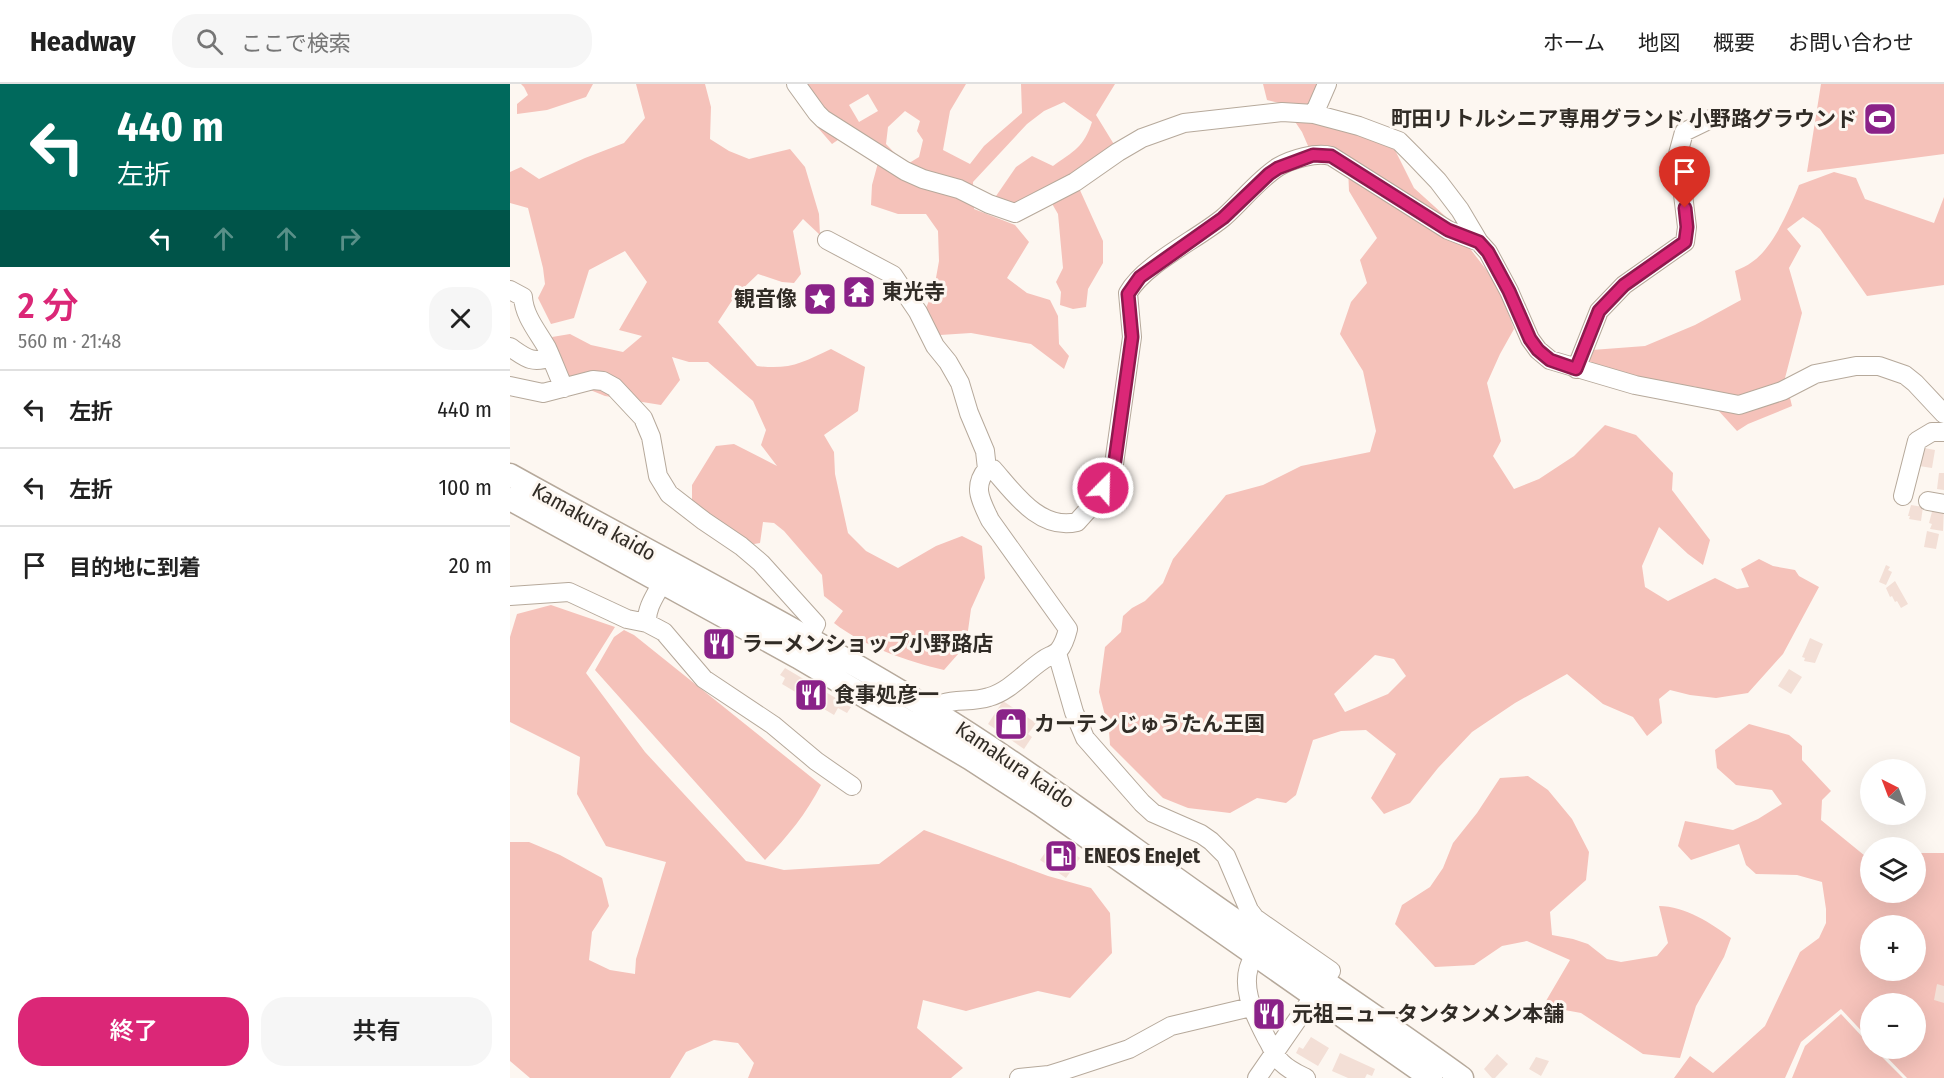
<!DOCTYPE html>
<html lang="ja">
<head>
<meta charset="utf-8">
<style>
  body { margin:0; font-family:"Fira Sans Condensed","Noto Sans JP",sans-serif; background:#f6f6f6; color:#222; height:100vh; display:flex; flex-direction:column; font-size:22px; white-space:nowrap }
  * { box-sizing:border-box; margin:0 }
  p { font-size:20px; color:#767676 }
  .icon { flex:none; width:33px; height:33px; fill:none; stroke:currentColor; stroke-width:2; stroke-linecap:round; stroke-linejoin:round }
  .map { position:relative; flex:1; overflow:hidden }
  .drawer { display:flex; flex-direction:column; background:#fff; width:510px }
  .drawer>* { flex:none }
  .banner { background:#00695c; color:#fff; overflow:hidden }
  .needle { width:39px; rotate:318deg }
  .fabs { position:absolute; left:1350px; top:675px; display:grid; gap:12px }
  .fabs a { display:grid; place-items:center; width:66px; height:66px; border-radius:50%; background:#fff; box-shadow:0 6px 24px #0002; font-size:30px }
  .pin { position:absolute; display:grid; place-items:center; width:51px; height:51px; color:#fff; margin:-62px -26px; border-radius:50% 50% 50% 0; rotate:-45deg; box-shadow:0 0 6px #0007 }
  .pin .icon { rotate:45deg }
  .me { position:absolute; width:66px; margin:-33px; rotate:23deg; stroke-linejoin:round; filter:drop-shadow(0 0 4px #0008) }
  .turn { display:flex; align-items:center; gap:21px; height:126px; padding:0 18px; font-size:27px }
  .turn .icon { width:78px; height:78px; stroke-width:2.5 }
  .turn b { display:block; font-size:42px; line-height:51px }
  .lanes { display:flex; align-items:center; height:57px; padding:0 18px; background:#0003; justify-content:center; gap:30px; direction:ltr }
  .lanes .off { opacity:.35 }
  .round { display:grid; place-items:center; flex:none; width:63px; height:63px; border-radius:24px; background:#f6f6f6 }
  .summary { display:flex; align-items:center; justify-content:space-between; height:102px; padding:0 18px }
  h1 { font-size:36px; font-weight:600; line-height:45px; color:#db2777 }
  .action { display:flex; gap:12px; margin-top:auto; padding:12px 18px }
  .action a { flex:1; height:69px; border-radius:24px; background:#db2777; color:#fff; font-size:24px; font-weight:600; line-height:69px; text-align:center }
  .action a+a { background:#f6f6f6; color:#222 }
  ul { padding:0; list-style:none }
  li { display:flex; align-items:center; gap:18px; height:78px; padding:0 18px; border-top:2px solid #e0e0e0 }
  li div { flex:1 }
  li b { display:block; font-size:22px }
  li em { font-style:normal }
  header { display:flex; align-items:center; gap:36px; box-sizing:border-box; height:84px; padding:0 30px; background:#fff; border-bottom:2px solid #e0e0e0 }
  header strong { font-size:28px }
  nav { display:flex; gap:33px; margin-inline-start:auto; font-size:21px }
  .search { width:420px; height:54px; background:#f6f6f6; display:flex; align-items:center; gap:15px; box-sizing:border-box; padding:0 21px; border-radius:24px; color:#767676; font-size:22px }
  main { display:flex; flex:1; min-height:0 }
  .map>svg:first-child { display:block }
  .green { fill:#f5c2ba; fill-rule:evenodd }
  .building { fill:#f3dfd6 }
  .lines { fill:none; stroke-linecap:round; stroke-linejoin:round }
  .minor-casing { stroke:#b6a99b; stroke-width:20 }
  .major-casing { stroke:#b6a99b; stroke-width:25 }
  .minor { stroke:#fff; stroke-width:18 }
  .major { stroke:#fff; stroke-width:22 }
  .route-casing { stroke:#8e194d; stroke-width:15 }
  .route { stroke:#db2777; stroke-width:10 }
  .labels { text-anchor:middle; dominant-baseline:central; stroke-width:6; stroke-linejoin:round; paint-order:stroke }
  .poi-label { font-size:21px; font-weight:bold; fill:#312c26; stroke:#fdf7f1; text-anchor:start }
  .street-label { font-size:21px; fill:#312c26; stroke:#fdf7f1 }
</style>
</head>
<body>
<header>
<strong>Headway</strong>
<div class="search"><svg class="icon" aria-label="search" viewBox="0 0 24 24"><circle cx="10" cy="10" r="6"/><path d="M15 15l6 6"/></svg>ここで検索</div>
<nav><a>ホーム</a><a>地図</a><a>概要</a><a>お問い合わせ</a></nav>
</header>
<main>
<section class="drawer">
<div class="banner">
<div class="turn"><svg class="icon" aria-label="left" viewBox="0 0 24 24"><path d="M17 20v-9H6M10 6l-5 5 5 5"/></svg><div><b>440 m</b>左折</div></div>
<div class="lanes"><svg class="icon" aria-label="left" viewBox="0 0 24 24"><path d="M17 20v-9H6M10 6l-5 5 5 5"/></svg><svg class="icon off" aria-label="ahead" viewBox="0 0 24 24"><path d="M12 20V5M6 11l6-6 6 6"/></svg><svg class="icon off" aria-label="ahead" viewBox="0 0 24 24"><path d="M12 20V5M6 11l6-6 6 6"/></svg><svg class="icon off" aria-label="right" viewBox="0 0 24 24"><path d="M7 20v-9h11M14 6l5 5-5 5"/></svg></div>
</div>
<div class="summary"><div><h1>2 分</h1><p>560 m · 21:48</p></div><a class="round"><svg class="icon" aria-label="close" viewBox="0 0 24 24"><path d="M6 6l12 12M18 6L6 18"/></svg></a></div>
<ul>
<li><svg class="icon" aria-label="left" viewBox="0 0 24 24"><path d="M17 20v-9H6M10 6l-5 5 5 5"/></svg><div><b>左折</b></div><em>440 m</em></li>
<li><svg class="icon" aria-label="left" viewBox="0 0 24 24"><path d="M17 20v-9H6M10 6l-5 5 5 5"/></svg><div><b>左折</b></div><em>100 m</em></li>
<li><svg class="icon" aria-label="arrive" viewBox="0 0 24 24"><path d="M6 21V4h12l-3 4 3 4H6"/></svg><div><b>目的地に到着</b></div><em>20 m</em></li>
</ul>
<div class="action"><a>終了</a><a>共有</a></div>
</section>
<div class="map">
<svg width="1434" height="994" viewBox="0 0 1434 994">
  <rect width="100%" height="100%" fill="#fdf7f1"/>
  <path class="green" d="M11 0H83L76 13 37 26 7 30V20L18 11 14 3Z
    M126 0H195L201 23 200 55 219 67 239 75 280 65 295 83 309 130 310 151 293 135 283 147 291 190 284 199 272 198 248 190 225 212 208 238 247 282C279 286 292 279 321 265L355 283 348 327 314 351 324 368 325 390 338 449 356 467 388 484 426 462 452 452 472 462 475 494 461 525 456 561 434 586C397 577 355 563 324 539L333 527 314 512 312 491 274 447 264 439 253 438 250 459 221 464 182 418V401L206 362 224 360 267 382 251 361 256 346 243 317 198 278H179L162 273 170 296 151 321 95 312 58 297 42 253 60 250 81 261 113 268 132 252 109 246 137 198 115 167 79 186 64 234 41 240 28 214 35 200 33 184 18 124 0 119V88L11 83 29 95 75 74 114 59 135 34Z
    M291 0H456L440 27 433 66 460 80 474 62 512 29 511 0H605L586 31 605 62 564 93 593 157V179L578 205 576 223 563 225 550 221 551 208 546 198 553 184 548 130 537 111 507 124 484 115 506 83 522 72 543 82C564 67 574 63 582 38L554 18 534 27 517 40 463 98 464 125 505 141 519 158 497 194 517 209 540 216 548 232 549 260 559 272 554 285 521 260 461 249 430 251 416 224 424 205 429 177 428 147 416 130H388L361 121 362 101 368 79 341 47 322 60 302 37 308 24ZM358 10 368 27 349 38 339 21ZM395 27 410 37 407 47 413 56 409 73 396 81 376 60 378 43Z
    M753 0H809L801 20 881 58 904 104 935 132 988 201 1004 245 990 270 977 299 991 357 983 372 1004 405 1029 395 1064 372 1095 341 1126 351 1163 389 1162 406 1200 456 1193 481 1178 470 1149 443 1132 482 1135 503 1158 517 1205 494 1227 505 1239 503 1231 485 1249 475 1263 482 1285 486 1289 492 1309 503 1273 570 1238 609 1206 614 1180 611 1160 606 1149 615 1152 639 1137 652 1123 633 1093 620 1057 590 1005 619 962 648 928 684 900 719 874 730 861 714 886 670 856 646 831 647 803 656 786 711 776 719 747 714 720 729 678 724 653 714 600 661 599 647 589 608 595 563 611 548 613 532 622 524 635 517 653 499 663 475 716 411 753 401 791 382 860 368 866 347 853 287 830 250 841 218 857 199 850 176 867 154 839 107 838 84 805 78 792 48 773 20 757 16ZM865 571 884 575 896 592 878 610 835 628 824 610Z
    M1311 0H1434V70L1297 88Z
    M1324 88 1346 94 1355 115 1424 139 1434 113V201L1357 212 1310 145 1293 133 1277 145 1291 162 1279 184 1292 229 1275 294 1282 322 1238 340 1227 347 1187 303 1129 295 1076 284 1082 266 1135 262 1185 241 1231 216 1225 187C1231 184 1237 182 1242 178 1263 164 1280 124 1289 101Z
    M41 521 105 543 76 589 135 668 236 777 274 786 369 780 414 746 538 792 581 804 600 829 602 869 560 914 528 907 456 927 413 916 407 944 453 984 441 994H238L244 979 228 959 204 956 176 968 160 994H20L0 977V758H19L50 771 92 794 99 822 82 848 79 876 100 886 125 890 126 875 156 778 96 762 67 710 70 673 0 638V553L7 530Z
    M114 546 124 551 311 701C296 730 278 752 255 776L85 586 104 553Z
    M1239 640 1279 651 1292 662V676L1321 707 1312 716 1311 736 1360 776V808H1406V769H1434V994H1397L1369 965 1406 964V920H1360V956L1331 925 1291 958 1275 994H1164L1180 972 1203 989 1255 942 1290 868 1309 854 1316 839V825L1312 798 1287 791 1246 790 1236 781 1229 760 1181 776 1168 762 1175 737 1223 746 1248 735 1272 720 1262 706 1226 701 1207 684 1205 666ZM1360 842H1406V886H1360Z
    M1018 692 1038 706 1062 735 1079 768 1076 796 1040 828 1042 851 1063 855 1078 860 1097 875 1111 878 1147 872 1158 859 1149 822C1175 822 1201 839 1221 854L1214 873 1186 922 1170 974 1133 970 1071 929 1033 922 1060 876 1017 857 992 862 964 881 925 883 885 840 892 821 920 803 933 784 943 759 967 729 990 694Z
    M1331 930 1360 961V964L1364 965 1393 994H1282L1295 962Z"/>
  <path class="building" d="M1414 364 1425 366 1422 384 1409 382Z
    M1429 389H1434V406L1427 405Z
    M1401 421 1413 423 1411 437 1399 435 1400 432H1398Z
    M1423 424H1434L1433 447 1420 445 1422 440 1419 439Z
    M1417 447 1429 450 1426 465 1414 463Z
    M1376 481 1380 483 1378 486 1382 488 1376 501 1369 498Z
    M1385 497 1398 520 1391 524 1387 517 1385 518 1382 512 1380 513 1376 504Z
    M208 548 220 555 208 575 199 570 202 565 199 564Z
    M1300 554 1313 560 1305 579 1294 577 1295 574 1292 573Z
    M275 584 341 623 337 629 328 624 324 631 272 600 275 594 270 591Z
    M1279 585 1292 593 1281 610 1268 602Z
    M493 617 526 639 518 650 522 653 514 665 478 640Z
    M544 756 570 774 556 794 530 776Z
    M1427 900 1434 902V919L1424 916Z
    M761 916 770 935 757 942 747 922Z
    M801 953 819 964 808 982 786 969 789 963 793 965Z
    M830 969 865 985 862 992 857 990 855 994H838L822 987Z
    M987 970 998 980 985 994H982L974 985Z
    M1026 973 1039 977 1031 992 1019 985Z"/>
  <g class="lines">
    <g class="minor-casing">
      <path id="minor" d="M286 0 307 29 313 35 395 87 413 95 449 105 479 120 505 129 565 98 608 68 632 54 674 39 772 28 804 30 849 42 889 57 904 72 928 97 950 126 969 158 978 168 999 207 1020 255 1028 266 1040 276 1125 301 1229 321 1272 307 1305 290 1346 282H1369L1395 291 1405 299 1434 330
        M804 30 817 0
        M317 156 383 191 408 228 425 262 438 278 450 299 459 329 475 367 477 385
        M0 206 13 213C14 232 28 248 37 264 43 277 48 291 54 304
        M0 263C16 274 22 280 41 273
        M1066 285 1089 227 1114 201 1175 158 1177 143 1168 70 1174 48 1205 33
        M0 302 33 309 83 296 93 297 104 303 133 334 141 353 148 392 159 410 194 437 231 462 251 479 306 540 293 565
        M1393 412 1407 357 1422 348H1434
        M1418 417 1434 420
        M0 512 59 508 117 535 137 539 154 548 194 595 263 641 306 677 342 702
        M137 539C136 524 145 512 152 499
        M547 569 564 628 575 654 632 719 643 729 691 750 701 757 716 772 739 826 745 834 821 887 747 994
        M415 634C431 609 455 621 479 613 500 607 515 588 533 576 538 572 545 571 549 566 554 560 556 553 558 545L480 436C471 417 462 403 477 385H483C504 409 530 447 567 438L585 418 603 387 622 253 618 209C634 180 688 155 714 133 732 117 748 96 768 83 782 75 806 68 821 72L938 146 969 158
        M744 872C727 899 744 930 757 955 762 963 765 973 772 979 779 986 788 990 796 994
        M509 994 539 991 555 986 619 965 661 942 741 923"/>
    </g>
    <g class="major-casing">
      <path id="major" d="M0 391C140 469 285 543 421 626 516 684 605 752 696 816 781 876 868 933 952 994
        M0 415 288 573 461 675 530 720 921 994"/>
    </g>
    <use href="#minor" class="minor"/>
    <use href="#major" class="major"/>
  </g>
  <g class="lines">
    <g class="route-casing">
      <path id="route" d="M593 404 603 387 605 376 622 253 618 210 630 193 713 134 759 90 768 84 803 71 821 72 938 146 969 158 978 168 999 207 1020 255 1028 266 1040 276 1066 285 1089 227 1114 201 1175 158 1177 143 1175 124"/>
    </g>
    <use href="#route" class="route"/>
  </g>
  <defs>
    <g id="stadium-square" transform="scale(1.725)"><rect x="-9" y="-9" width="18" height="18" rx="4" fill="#8a2288" stroke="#fdf7f1"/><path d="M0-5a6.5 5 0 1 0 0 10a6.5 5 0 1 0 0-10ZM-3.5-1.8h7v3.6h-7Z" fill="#fff"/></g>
    <g id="temple-square" transform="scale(1.725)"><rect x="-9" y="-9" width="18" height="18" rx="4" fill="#8a2288" stroke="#fdf7f1"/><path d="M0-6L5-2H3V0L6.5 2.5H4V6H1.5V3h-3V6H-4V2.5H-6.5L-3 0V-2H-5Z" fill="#fff"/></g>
    <g id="sight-square" transform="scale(1.725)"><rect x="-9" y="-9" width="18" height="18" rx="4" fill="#8a2288" stroke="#fdf7f1"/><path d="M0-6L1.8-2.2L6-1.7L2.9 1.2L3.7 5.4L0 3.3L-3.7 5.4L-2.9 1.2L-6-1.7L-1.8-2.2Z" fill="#fff"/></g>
    <g id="restaurant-square" transform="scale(1.725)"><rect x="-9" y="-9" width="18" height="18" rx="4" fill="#8a2288" stroke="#fdf7f1"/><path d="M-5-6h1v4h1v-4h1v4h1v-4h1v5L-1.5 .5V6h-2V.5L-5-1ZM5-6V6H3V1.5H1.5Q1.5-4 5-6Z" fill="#fff"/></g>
    <g id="shop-square" transform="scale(1.725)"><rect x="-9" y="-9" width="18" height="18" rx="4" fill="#8a2288" stroke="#fdf7f1"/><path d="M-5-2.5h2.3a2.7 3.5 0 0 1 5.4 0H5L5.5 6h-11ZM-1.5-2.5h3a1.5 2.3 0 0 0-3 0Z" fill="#fff"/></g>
    <g id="fuel-square" transform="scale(1.725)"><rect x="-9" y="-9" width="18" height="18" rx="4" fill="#8a2288" stroke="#fdf7f1"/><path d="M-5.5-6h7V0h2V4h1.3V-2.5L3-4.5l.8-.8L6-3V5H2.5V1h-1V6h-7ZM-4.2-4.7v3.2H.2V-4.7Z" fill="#fff"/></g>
  </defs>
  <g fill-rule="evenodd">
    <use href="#stadium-square" x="1370" y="35"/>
    <use href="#temple-square" x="349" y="208"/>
    <use href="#sight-square" x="310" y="215"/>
    <use href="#restaurant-square" x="209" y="560"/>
    <use href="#restaurant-square" x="301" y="611"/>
    <use href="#shop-square" x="501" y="640"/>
    <use href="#fuel-square" x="551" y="772"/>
    <use href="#restaurant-square" x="759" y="930"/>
  </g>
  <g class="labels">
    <g class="poi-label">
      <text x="1347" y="35" text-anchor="end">町田リトルシニア専用グランド 小野路グラウンド</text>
      <text x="372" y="208">東光寺</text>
      <text x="287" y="215" text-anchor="end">観音像</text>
      <text x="232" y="560">ラーメンショップ小野路店</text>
      <text x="324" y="611">食事処彦一</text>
      <text x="524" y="640">カーテンじゅうたん王国</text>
      <text x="574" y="772">ENEOS EneJet</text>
      <text x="782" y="930">元祖ニュータンタンメン本舗</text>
    </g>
    <g class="street-label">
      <text transform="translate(84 438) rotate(29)">Kamakura kaido</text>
      <text transform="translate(505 681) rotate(34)">Kamakura kaido</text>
    </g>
  </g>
</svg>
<div class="fabs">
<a><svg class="needle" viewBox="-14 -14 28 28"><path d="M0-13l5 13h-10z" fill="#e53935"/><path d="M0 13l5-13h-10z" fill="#767676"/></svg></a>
<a><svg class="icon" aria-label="layers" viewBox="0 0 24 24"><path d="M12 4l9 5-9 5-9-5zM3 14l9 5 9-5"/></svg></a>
<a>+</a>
<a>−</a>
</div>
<div class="pin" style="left:1175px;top:124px;background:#d93025"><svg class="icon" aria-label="arrive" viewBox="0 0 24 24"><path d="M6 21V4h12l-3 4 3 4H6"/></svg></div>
<svg class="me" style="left:593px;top:404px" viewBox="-20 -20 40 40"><circle r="17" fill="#db2777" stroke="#fff" stroke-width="3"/><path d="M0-11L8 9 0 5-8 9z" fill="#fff"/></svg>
</div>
</main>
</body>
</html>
